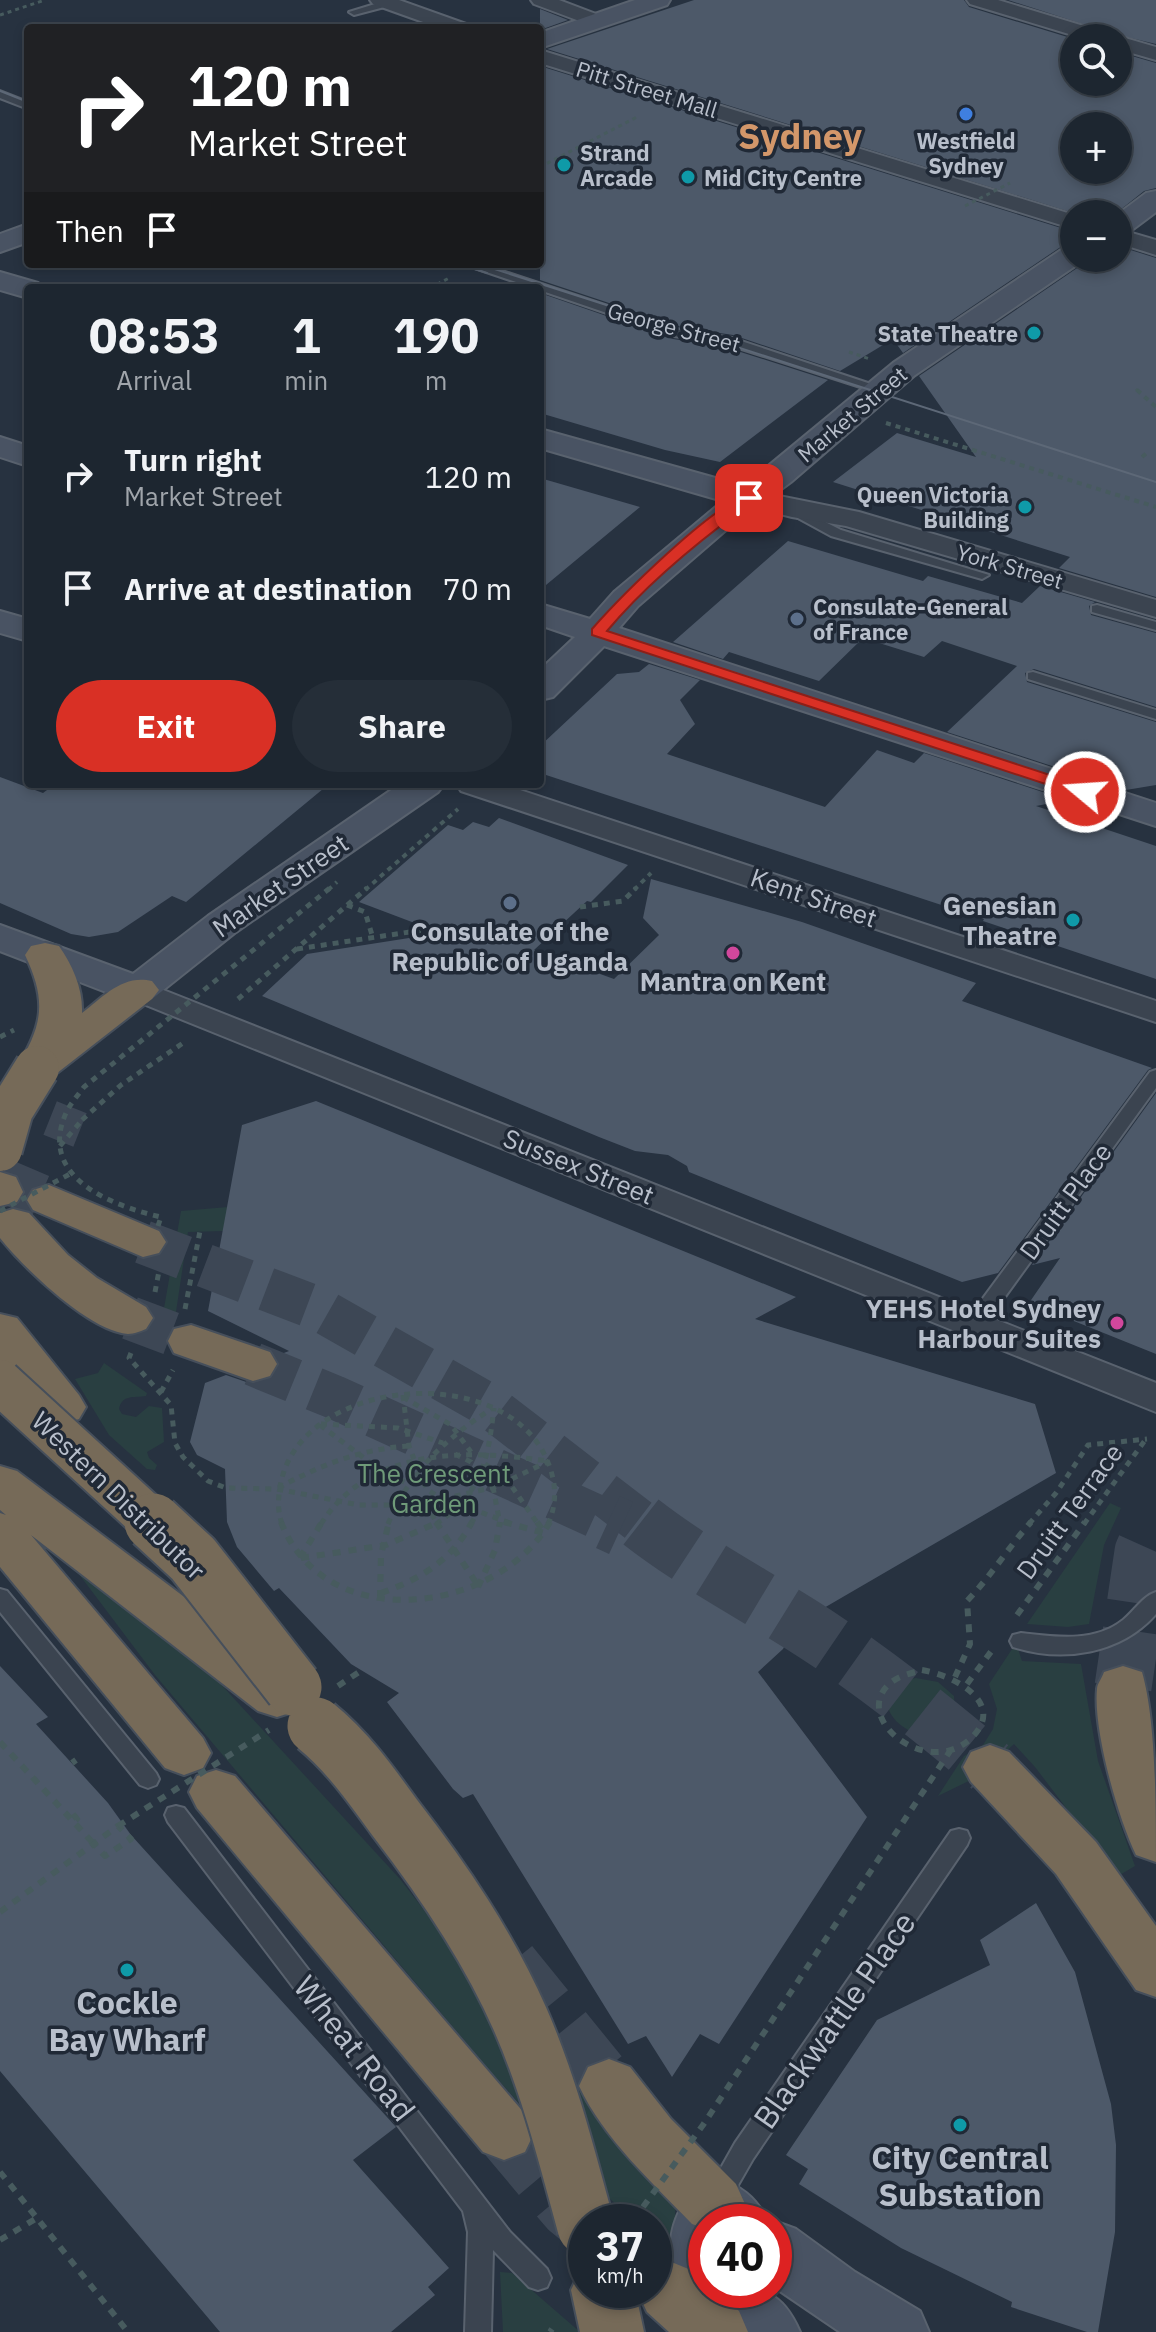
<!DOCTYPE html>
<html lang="en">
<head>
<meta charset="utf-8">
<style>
  body { margin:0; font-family:"IBM Plex Sans",sans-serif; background:#252e38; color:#f1f3f6; height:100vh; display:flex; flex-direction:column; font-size:30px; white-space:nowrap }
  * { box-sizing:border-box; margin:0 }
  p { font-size:26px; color:#a0a5ab }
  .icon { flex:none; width:44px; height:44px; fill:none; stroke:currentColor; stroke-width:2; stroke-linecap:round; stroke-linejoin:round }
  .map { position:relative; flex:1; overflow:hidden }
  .panel { position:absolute; left:24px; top:284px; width:520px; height:504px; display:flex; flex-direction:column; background:#1d2630; border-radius:8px; box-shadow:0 4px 12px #0003,0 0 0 2px #3b434c }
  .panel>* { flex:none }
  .banner { position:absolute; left:24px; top:24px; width:520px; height:244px; border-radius:8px; box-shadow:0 4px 12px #0003,0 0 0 2px #3b434c; background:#202124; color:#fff; overflow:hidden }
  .buttons { position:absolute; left:1060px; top:24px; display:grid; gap:16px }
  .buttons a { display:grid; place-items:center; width:72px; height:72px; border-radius:50%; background:#1d2630; box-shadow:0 4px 12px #0003,0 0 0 2px #3b434c; font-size:40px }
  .speed { position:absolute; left:568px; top:2204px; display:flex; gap:16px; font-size:40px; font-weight:700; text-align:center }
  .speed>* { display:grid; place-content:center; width:104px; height:104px; border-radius:50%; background:#1d2630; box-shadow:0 4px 12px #0003,0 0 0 2px #3b434c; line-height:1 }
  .speed small { font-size:20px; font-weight:400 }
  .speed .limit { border:12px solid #d22; background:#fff; color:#111 }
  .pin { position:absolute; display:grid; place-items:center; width:68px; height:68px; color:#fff; margin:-34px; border-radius:16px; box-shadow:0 4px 12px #0006 }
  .me { position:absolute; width:88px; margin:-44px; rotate:288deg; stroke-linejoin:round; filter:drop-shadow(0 0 6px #0008) }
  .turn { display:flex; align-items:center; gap:28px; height:168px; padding:0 32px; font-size:36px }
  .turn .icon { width:104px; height:104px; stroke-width:2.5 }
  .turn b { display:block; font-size:56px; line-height:68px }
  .then { display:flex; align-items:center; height:76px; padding:0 32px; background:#0003; gap:16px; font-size:30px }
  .eta { display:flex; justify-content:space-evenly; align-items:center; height:136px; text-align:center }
  .eta b { font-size:48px; font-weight:700; line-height:56px }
  .primary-button { display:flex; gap:16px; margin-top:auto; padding:16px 32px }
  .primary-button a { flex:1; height:92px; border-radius:48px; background:#d93025; color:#fff; font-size:32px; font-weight:700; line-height:92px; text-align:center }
  .primary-button a+a { background:#252e38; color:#f1f3f6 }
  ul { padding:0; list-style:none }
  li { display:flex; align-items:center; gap:24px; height:112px; padding:0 32px }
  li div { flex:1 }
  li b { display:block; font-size:30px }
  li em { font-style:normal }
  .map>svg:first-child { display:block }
  .green { fill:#293f41 }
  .building { fill:#4d5969; fill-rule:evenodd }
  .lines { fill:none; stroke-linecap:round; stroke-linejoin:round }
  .street-tunnel { stroke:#3d4755; stroke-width:36; stroke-dasharray:36 18; stroke-linecap:butt }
  .highway-tunnel-far1 { stroke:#3d4755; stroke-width:44; stroke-dasharray:44 22; stroke-linecap:butt }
  .highway-tunnel { stroke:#3d4755; stroke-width:57; stroke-dasharray:57 28; stroke-linecap:butt }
  .lane-casing { stroke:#59626e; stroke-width:4 }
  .street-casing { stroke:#59626e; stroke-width:4 }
  .secondary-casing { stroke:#59626e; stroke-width:4 }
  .highway-casing { stroke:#464f5b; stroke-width:4 }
  .path-far3 { stroke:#475b5e; stroke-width:3; stroke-dasharray:4 4; stroke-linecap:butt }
  .path-far2 { stroke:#475b5e; stroke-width:4; stroke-dasharray:5 5; stroke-linecap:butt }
  .path-far1 { stroke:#475b5e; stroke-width:5; stroke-dasharray:6 6; stroke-linecap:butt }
  .path { stroke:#475b5e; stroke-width:6; stroke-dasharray:8 8; stroke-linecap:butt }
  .lane { fill:#3b4450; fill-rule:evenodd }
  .street { fill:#3b4450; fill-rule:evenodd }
  .secondary { fill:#495363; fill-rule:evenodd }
  .highway { fill:#766a58; fill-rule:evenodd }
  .tram { stroke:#5d6877; stroke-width:2 }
  .highway-bridge-far1-casing { stroke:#464f5b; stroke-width:48; stroke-linecap:butt }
  .highway-bridge-casing { stroke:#464f5b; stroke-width:61; stroke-linecap:butt }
  .path-bridge-far3 { stroke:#475b5e; stroke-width:3; stroke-dasharray:4 4; stroke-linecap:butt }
  .path-bridge-far2 { stroke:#475b5e; stroke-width:4; stroke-dasharray:5 5; stroke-linecap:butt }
  .path-bridge-far1 { stroke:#475b5e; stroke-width:5; stroke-dasharray:6 6; stroke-linecap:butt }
  .path-bridge { stroke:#475b5e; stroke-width:6; stroke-dasharray:8 8; stroke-linecap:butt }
  .highway-bridge-far1 { stroke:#766a58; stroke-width:44 }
  .highway-bridge { stroke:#766a58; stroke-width:57 }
  .route { fill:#d93025; stroke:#8d1f18; stroke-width:2 }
  .shop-dot { fill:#3f7fe0; stroke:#202936; stroke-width:3 }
  .culture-dot { fill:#0f9aa8; stroke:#202936; stroke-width:3 }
  .service-dot { fill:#5c6f8a; stroke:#202936; stroke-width:3 }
  .hotel-dot { fill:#d1479c; stroke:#202936; stroke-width:3 }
  .labels { text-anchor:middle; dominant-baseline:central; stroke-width:7; stroke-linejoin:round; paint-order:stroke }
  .far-street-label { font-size:22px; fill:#b8bfcb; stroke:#202936 }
  .far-poi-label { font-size:22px; font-weight:bold; fill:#b8bfcb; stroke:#202936; text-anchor:start }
  .street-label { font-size:26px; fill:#b8bfcb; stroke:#202936 }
  .poi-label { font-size:26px; font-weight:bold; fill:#b8bfcb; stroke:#202936; text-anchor:end }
  .park-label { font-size:26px; fill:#6f9b79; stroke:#202936 }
  .near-poi-label { font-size:32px; font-weight:bold; fill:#b8bfcb; stroke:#202936 }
  .near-street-label { font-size:32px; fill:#b8bfcb; stroke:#202936 }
  .far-town-label { font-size:36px; font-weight:bold; fill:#d3976a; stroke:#202936 }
</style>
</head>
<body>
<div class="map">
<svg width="1156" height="2332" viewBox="0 0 1156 2332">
  <rect width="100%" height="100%" fill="#273240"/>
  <path class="green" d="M228 1207 223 1231 188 1232 173 1332 160 1331 181 1211Z
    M104 1363 147 1393 146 1396C134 1398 122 1394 119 1409L122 1414 136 1417 149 1406 162 1408 164 1442 147 1452 149 1458 157 1465 155 1470 147 1469 109 1435 75 1379 98 1373Z
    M1110 1503 1121 1508 1104 1545 1089 1624 1068 1627 1027 1624Z
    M57 1545 206 1668 400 1879 500 2008 677 2193 675 2213 690 2262 654 2236V2222H637L590 2182 491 2072 155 1675Z
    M1016 1643 1022 1661 1081 1664 1098 1761 1135 1866 1118 1876 1035 1767 1014 1744 979 1776 938 1796 964 1756 983 1745 993 1729 997 1709 989 1684Z
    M916 1678 938 1682 954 1696 955 1715C923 1770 845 1690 916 1678Z
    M500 2272 512 2273 580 2332H503Z"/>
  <path class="building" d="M694 0H964L969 7 1074 39V82H1118V52L1156 63V188L1144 191 1115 214H1077L547 49ZM1074 126H1118V170H1074Z
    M1008 0H1156V44L1114 34Z
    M540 9 568 20 540 30Z
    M540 66 1074 232V242L1062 246 903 353 893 339 840 371 733 335 681 327 540 280Z
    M1118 246 1156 258V597L1059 568 1070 557 833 482 897 433 976 457 919 376 1086 262 1088 258H1118Z
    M540 293 673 339 725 347 828 380 720 462 665 450 540 413Z
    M540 478 640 507 540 590Z
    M788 541 923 581 928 576 1022 603 1040 586 1095 602 1089 606 1091 615 1156 633V707L1034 669 1025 673 1027 682 1156 722V785L1126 790 947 732 1017 666 942 641 924 657 863 638 819 681 729 652 723 659 673 642Z
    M649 664 700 680 680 700 695 724 667 754 825 807 877 750 914 763 924 753 1067 800 1036 806 1156 846V979L983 921 984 919 540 773V746L617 674 639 672Z
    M0 777 43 793 55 784H329L186 902 172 896 118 932 89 937 71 934 0 903Z
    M499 818 628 865 591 902 587 901 534 950 614 979 659 935 643 918 651 879 802 922 976 983 962 1001 1152 1068 1148 1070 998 1273 962 1282 689 1172 687 1166 668 1155 635 1151 599 1137 262 996 307 954 441 933 359 902 448 825 463 830 473 822 489 827Z
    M1156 1093V1354L1029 1303 1060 1258 1032 1265Z
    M316 1101 796 1297 755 1319 1035 1404 1056 1473 817 1612 804 1608 783 1649 758 1672 867 1817 719 2044 700 2034 672 2077 646 2036 628 2044 473 1794 463 1798 453 1789 387 1702 399 1693 351 1664 279 1588 274 1591 237 1547 227 1522 225 1469 197 1455 190 1442 205 1383 226 1375 252 1384 271 1379 280 1366 276 1356 289 1351 208 1311 242 1125Z
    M0 1666 48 1717 36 1724 108 1803 131 1835 396 2127 353 2160 449 2268 428 2287 435 2295 391 2332H220L0 2071Z
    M1036 1903 1075 1972 1111 2104 1116 2145 1115 2232 1098 2332H1087L1011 2307 1012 2302 901 2248 799 2184 808 2169 786 2155 877 2020 990 1965 980 1940Z"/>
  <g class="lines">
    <path class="street-tunnel" d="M0 1098 80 1130"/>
    <path class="highway-tunnel-far1" d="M0 1179 49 1200
      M143 1242 319 1309 488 1405 643 1524
      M130 1318 191 1341
      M253 1364 334 1397 613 1524"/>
    <path class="highway-tunnel" d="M608 1522 621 1528
      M641 1522C691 1561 746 1590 800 1624 867 1666 929 1716 990 1767
      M1123 1687 1143 1552 1156 1523
      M510 1964 609 2086
      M504 2133 568 2209 585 2223"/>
    <g class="lane-casing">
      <path id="lane" d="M388 0 393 3 392 5 354 15 349 12Z
        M0 91 28 102V109L0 98Z
        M463 264H481L680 330 732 338 886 389 876 392 726 344 674 336Z
        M792 505 841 530 989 575 982 579 831 536 787 512V506Z
        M1097 605 1156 622V630L1092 612V606Z
        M1033 672 1156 710V719L1028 679V673Z
        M1156 1070V1088L981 1330H967L964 1325 967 1320 1150 1072Z
        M0 1589 7 1591 156 1773 159 1779 156 1785 148 1788 140 1785 0 1612Z
        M1156 1592V1614C1121 1654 1063 1663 1013 1647L1010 1641 1013 1635 1021 1633C1056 1637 1094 1643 1123 1620 1134 1611 1143 1596 1156 1592Z
        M176 1806 184 1808 510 2232 547 2269 551 2278 547 2287 538 2290 529 2287 493 2250 491 2332H465L468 2232 463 2211 168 1822 165 1815 168 1808Z
        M959 1829 967 1831 970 1838 967 1845 753 2159 726 2206 717 2210 708 2206 704 2198 735 2143 951 1831Z"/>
    </g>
    <g class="street-casing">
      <path id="street" d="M370 0H399L466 24 469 28H440L373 4Z
        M531 0H559L604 17 607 21 597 27 590 25 534 4Z
        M967 0H998L1110 34 1113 37 1118 36 1156 47V60L1118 49V38H1082L970 4Z
        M540 50 1074 215V229L540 63Z
        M1118 229 1156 240V255L1118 243Z
        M749 490 859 512 1156 600V617L846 526 792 517 740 504 736 498 740 492Z
        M457 784H502L1156 1001V1022L461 791Z
        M138 980 1156 1383V1412L126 997 121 990 126 983Z"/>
    </g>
    <g class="secondary-casing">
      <path id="secondary" d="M635 0H670L667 5 540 48V33Z
        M1156 191V212L1128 233 1118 235V214L1146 193Z
        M28 224V242L0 252V234Z
        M1074 245V258H1085L1084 260 915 375 791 482 726 530 638 606 619 628 1156 803V826L604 646 553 697 540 700V670L575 637 540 625V604L590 619 614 592 723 501 540 448V429L744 486 893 363 1064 248Z
        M0 272 38 283 42 288H28V298L0 290Z
        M0 437 28 446V466L0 457Z
        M0 611 28 619V641L0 633Z
        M400 784H444L438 792 236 932 152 999 138 1003 124 999 0 951V925L133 974 208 916Z
        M714 2176C740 2186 756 2196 768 2222H706V2290C754 2290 778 2281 800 2332H719L699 2311 690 2289 684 2287C662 2238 671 2229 692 2184Z
        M774 2221 796 2229 855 2272 920 2311 929 2332H840L774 2287V2222H771Z"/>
    </g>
    <g class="highway-casing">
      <path id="highway" d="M45 943 59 946C73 966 83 989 82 1013 104 996 123 974 152 981L159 990 152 999 52 1077 37 1081 22 1077 16 1068C43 1026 47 1001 25 955L31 946Z
        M0 1172 16 1177 23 1192 17 1202 0 1206Z
        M49 1185 159 1231 166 1242 159 1253 143 1257 33 1210 27 1200 33 1190Z
        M13 1209 29 1213 68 1255 97 1278 146 1307 153 1318 146 1329C141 1331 134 1334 128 1334 89 1331 24 1268 0 1238V1213Z
        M0 1314 17 1318 79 1395 86 1407 79 1419 62 1424 45 1419 0 1362Z
        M191 1325 270 1352 277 1364 270 1376 253 1381 174 1353 168 1341 174 1329Z
        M0 1466 17 1471 296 1681 304 1696 296 1711 277 1717 258 1711 31 1535 203 1738 211 1753 203 1768 184 1775 165 1768 0 1567V1513L6 1515 0 1510Z
        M1123 1666 1142 1672C1156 1720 1156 1808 1156 1862L1136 1855C1118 1818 1093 1730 1097 1689 1097 1684 1102 1678 1104 1672Z
        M990 1745 1009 1752 1096 1842 1156 1926V1997L1136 1990 1056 1874 971 1782 963 1767 971 1752Z
        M216 1770 235 1776 525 2114 534 2133 525 2152 504 2160 483 2152 197 1808 189 1792 197 1776Z
        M609 2059 630 2067 671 2119 736 2184 745 2204 737 2222H706V2229L692 2224C652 2182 604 2139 579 2086L588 2067Z
        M669 2261 691 2270 706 2283V2290H715L739 2311 748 2332H669L647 2312 637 2291 654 2290V2267Z
        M586 2267V2290H635L644 2332H580L571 2290 581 2269Z"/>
    </g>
    <path class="path-far3" d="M0 15 45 0
      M540 167 639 116
      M430 288 451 277
      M849 352 870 359
      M1136 389 1139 392"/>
    <path class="path-far2" d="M1137 390 1156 407
      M886 423 1156 507
      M1142 457 1148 452
      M365 890 458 809
      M634 890 651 873"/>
    <path class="path-far1" d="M347 905 365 912 373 938
      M580 907 623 901 636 888
      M297 949 436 928
      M238 999 367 888
      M0 1037 14 1030
      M82 1120 121 1085 186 1041
      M155 1292 159 1271
      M185 1309 200 1231
      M131 1353 129 1358 171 1405 175 1443 183 1457 208 1481 226 1488 277 1489 359 1505H416L495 1487 549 1461
      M161 1392 173 1370
      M403 1395 409 1446 414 1459
      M403 1397 451 1425 471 1452
      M321 1424 398 1428 443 1443
      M320 1425 372 1464 408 1484
      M455 1454 471 1462 480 1475
      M485 1464 508 1481 538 1524
      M416 1472 428 1490 443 1500
      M493 1487 500 1524
      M278 1488C321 1465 360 1449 409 1446
      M426 1503 437 1524
      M459 1504 512 1524
      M282 1524C277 1510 278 1496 281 1482 304 1376 505 1361 547 1460 556 1481 558 1502 548 1524
      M321 1524C370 1447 466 1449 547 1461
      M388 1524C409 1472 446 1438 493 1408
      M436 1524C482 1493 488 1460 494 1408
      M471 1524 477 1513
      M1029 1524 1056 1493 1088 1445 1147 1439
      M1084 1524 1146 1439"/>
    <path class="path" d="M281 1522C325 1636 496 1615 550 1522
      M436 1522 477 1584
      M504 1522 544 1533
      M537 1522 544 1532
      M300 1558 322 1522
      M301 1558 386 1545 439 1522
      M478 1587 495 1550 500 1522
      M381 1593C421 1579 452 1560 472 1522
      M380 1598 381 1555 389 1522
      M1017 1615 1085 1522
      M922 1670C953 1675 1010 1704 969 1740 924 1779 847 1714 893 1681 901 1675 913 1673 922 1670Z
      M955 1677 970 1644 967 1601C991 1576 1008 1548 1031 1522
      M967 1684 993 1649
      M72 1763 76 1760
      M73 1814 77 1819 73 1822
      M0 1912 118 1826 131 1839 105 1856 93 1843
      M0 2172 128 2332
      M0 2240 37 2218
      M550 2332 552 2329"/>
    <use href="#lane" class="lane"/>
    <use href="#street" class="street"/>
    <use href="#secondary" class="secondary"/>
    <use href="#highway" class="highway"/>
    <path class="tram" d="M0 91 28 102
      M459 264 487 273
      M479 264 1156 482"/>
    <g class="highway-bridge-far1-casing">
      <path id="highway-bridge-far1" d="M0 1149 11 1110 37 1068
        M0 1382 155 1524"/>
    </g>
    <g class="highway-bridge-casing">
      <path id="highway-bridge" d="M153 1522 193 1559 293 1687
        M316 1726C348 1752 371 1785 395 1818 443 1880 488 1946 520 2019 549 2085 567 2157 586 2227"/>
    </g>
    <path class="path-bridge-far3" d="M965 206 1010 183"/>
    <path class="path-bridge-far2" d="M328 890 337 882"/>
    <path class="path-bridge-far1" d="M60 1146 82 1120
      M0 1211 70 1174
      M158 1226 161 1217C113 1206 37 1178 66 1113 70 1104 78 1095 84 1087L330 888"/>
    <path class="path-bridge" d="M338 1686 362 1670
      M0 1742 93 1843
      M118 1826 269 1730
      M643 2207 703 2125 950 1751"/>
    <use href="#highway-bridge-far1" class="highway-bridge-far1"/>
    <use href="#highway-bridge" class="highway-bridge"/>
  </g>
  <path class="route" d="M749 494 756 498 754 501C701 539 649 581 607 631L1090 788V795H1079L592 635V629C621 596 710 507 749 494Z"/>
  <circle class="shop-dot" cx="966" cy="114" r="8"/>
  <g class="culture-dot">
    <circle cx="564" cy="165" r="8"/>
    <circle cx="688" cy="177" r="8"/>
    <circle cx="1034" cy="333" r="8"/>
    <circle cx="1025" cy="507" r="8"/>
    <circle cx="1073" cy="920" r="8"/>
    <circle cx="127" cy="1970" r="8"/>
    <circle cx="960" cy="2125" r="8"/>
  </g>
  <g class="service-dot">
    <circle cx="797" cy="619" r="8"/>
    <circle cx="510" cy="903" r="8"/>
  </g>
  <g class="hotel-dot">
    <circle cx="733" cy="953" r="8"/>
    <circle cx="1117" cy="1323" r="8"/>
  </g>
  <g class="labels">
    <g class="far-street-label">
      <text transform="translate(647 89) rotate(17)">Pitt Street Mall</text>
      <text transform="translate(674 327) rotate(15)">George Street</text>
      <text transform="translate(852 414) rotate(-40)">Market Street</text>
      <text transform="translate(1010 566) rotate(16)">York Street</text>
    </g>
    <g class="far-poi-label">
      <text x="966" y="140" text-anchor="middle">Westfield<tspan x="966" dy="25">Sydney</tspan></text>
      <text x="580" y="152">Strand<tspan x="580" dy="25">Arcade</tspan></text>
      <text x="704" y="177">Mid City Centre</text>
      <text x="1018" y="333" text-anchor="end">State Theatre</text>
      <text x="1009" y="494" text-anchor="end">Queen Victoria<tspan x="1009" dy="25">Building</tspan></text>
      <text x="813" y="606">Consulate-General<tspan x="813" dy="25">of France</tspan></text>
    </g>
    <g class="street-label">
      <text transform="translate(280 885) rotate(-35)">Market Street</text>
      <text transform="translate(814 897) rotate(19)">Kent Street</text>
      <text transform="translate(579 1166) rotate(22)">Sussex Street</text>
      <text transform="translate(1065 1201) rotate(-54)">Druitt Place</text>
      <text transform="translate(119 1495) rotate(44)">Western Distributor</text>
      <text transform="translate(1069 1511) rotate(-54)">Druitt Terrace</text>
    </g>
    <g class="poi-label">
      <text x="1057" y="905">Genesian<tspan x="1057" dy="30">Theatre</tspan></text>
      <text x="510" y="931" text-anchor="middle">Consulate of the<tspan x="510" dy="30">Republic of Uganda</tspan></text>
      <text x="733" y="981" text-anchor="middle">Mantra on Kent</text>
      <text x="1101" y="1308">YEHS Hotel Sydney<tspan x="1101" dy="30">Harbour Suites</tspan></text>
    </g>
    <g class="park-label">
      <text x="434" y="1473">The Crescent<tspan x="434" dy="30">Garden</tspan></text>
    </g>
    <g class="near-poi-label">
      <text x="127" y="2002">Cockle<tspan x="127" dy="37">Bay Wharf</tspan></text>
      <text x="960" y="2157">City Central<tspan x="960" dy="37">Substation</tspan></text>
    </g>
    <g class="near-street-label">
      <text transform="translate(834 2020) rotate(-55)">Blackwattle Place</text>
      <text transform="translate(355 2048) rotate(52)">Wheat Road</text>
    </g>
    <g class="far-town-label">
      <text x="800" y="135">Sydney</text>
    </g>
  </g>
</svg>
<div class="buttons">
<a><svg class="icon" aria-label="search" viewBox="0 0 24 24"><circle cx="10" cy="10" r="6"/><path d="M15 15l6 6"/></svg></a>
<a>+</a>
<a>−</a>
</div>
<div class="speed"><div>37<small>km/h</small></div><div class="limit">40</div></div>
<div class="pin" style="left:749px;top:498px;background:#d93025"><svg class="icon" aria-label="arrive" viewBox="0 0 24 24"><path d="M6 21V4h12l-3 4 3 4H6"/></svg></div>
<svg class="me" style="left:1085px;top:792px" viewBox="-20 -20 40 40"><circle r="17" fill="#d93025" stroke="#fff" stroke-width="3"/><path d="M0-11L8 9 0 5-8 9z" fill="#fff"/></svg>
<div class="banner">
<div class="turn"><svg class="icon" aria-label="right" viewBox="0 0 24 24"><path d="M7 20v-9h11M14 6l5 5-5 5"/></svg><div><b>120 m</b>Market Street</div></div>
<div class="then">Then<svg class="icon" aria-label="arrive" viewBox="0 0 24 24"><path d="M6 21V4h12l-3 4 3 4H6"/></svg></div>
</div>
<section class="panel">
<div class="eta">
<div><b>08:53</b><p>Arrival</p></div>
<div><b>1</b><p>min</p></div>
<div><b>190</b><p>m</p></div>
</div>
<ul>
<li><svg class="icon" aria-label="right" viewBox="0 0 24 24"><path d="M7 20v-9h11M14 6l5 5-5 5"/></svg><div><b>Turn right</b><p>Market Street</p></div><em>120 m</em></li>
<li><svg class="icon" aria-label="arrive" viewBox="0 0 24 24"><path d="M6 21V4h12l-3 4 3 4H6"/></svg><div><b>Arrive at destination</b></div><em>70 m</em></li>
</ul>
<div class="primary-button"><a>Exit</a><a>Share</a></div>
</section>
</div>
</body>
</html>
